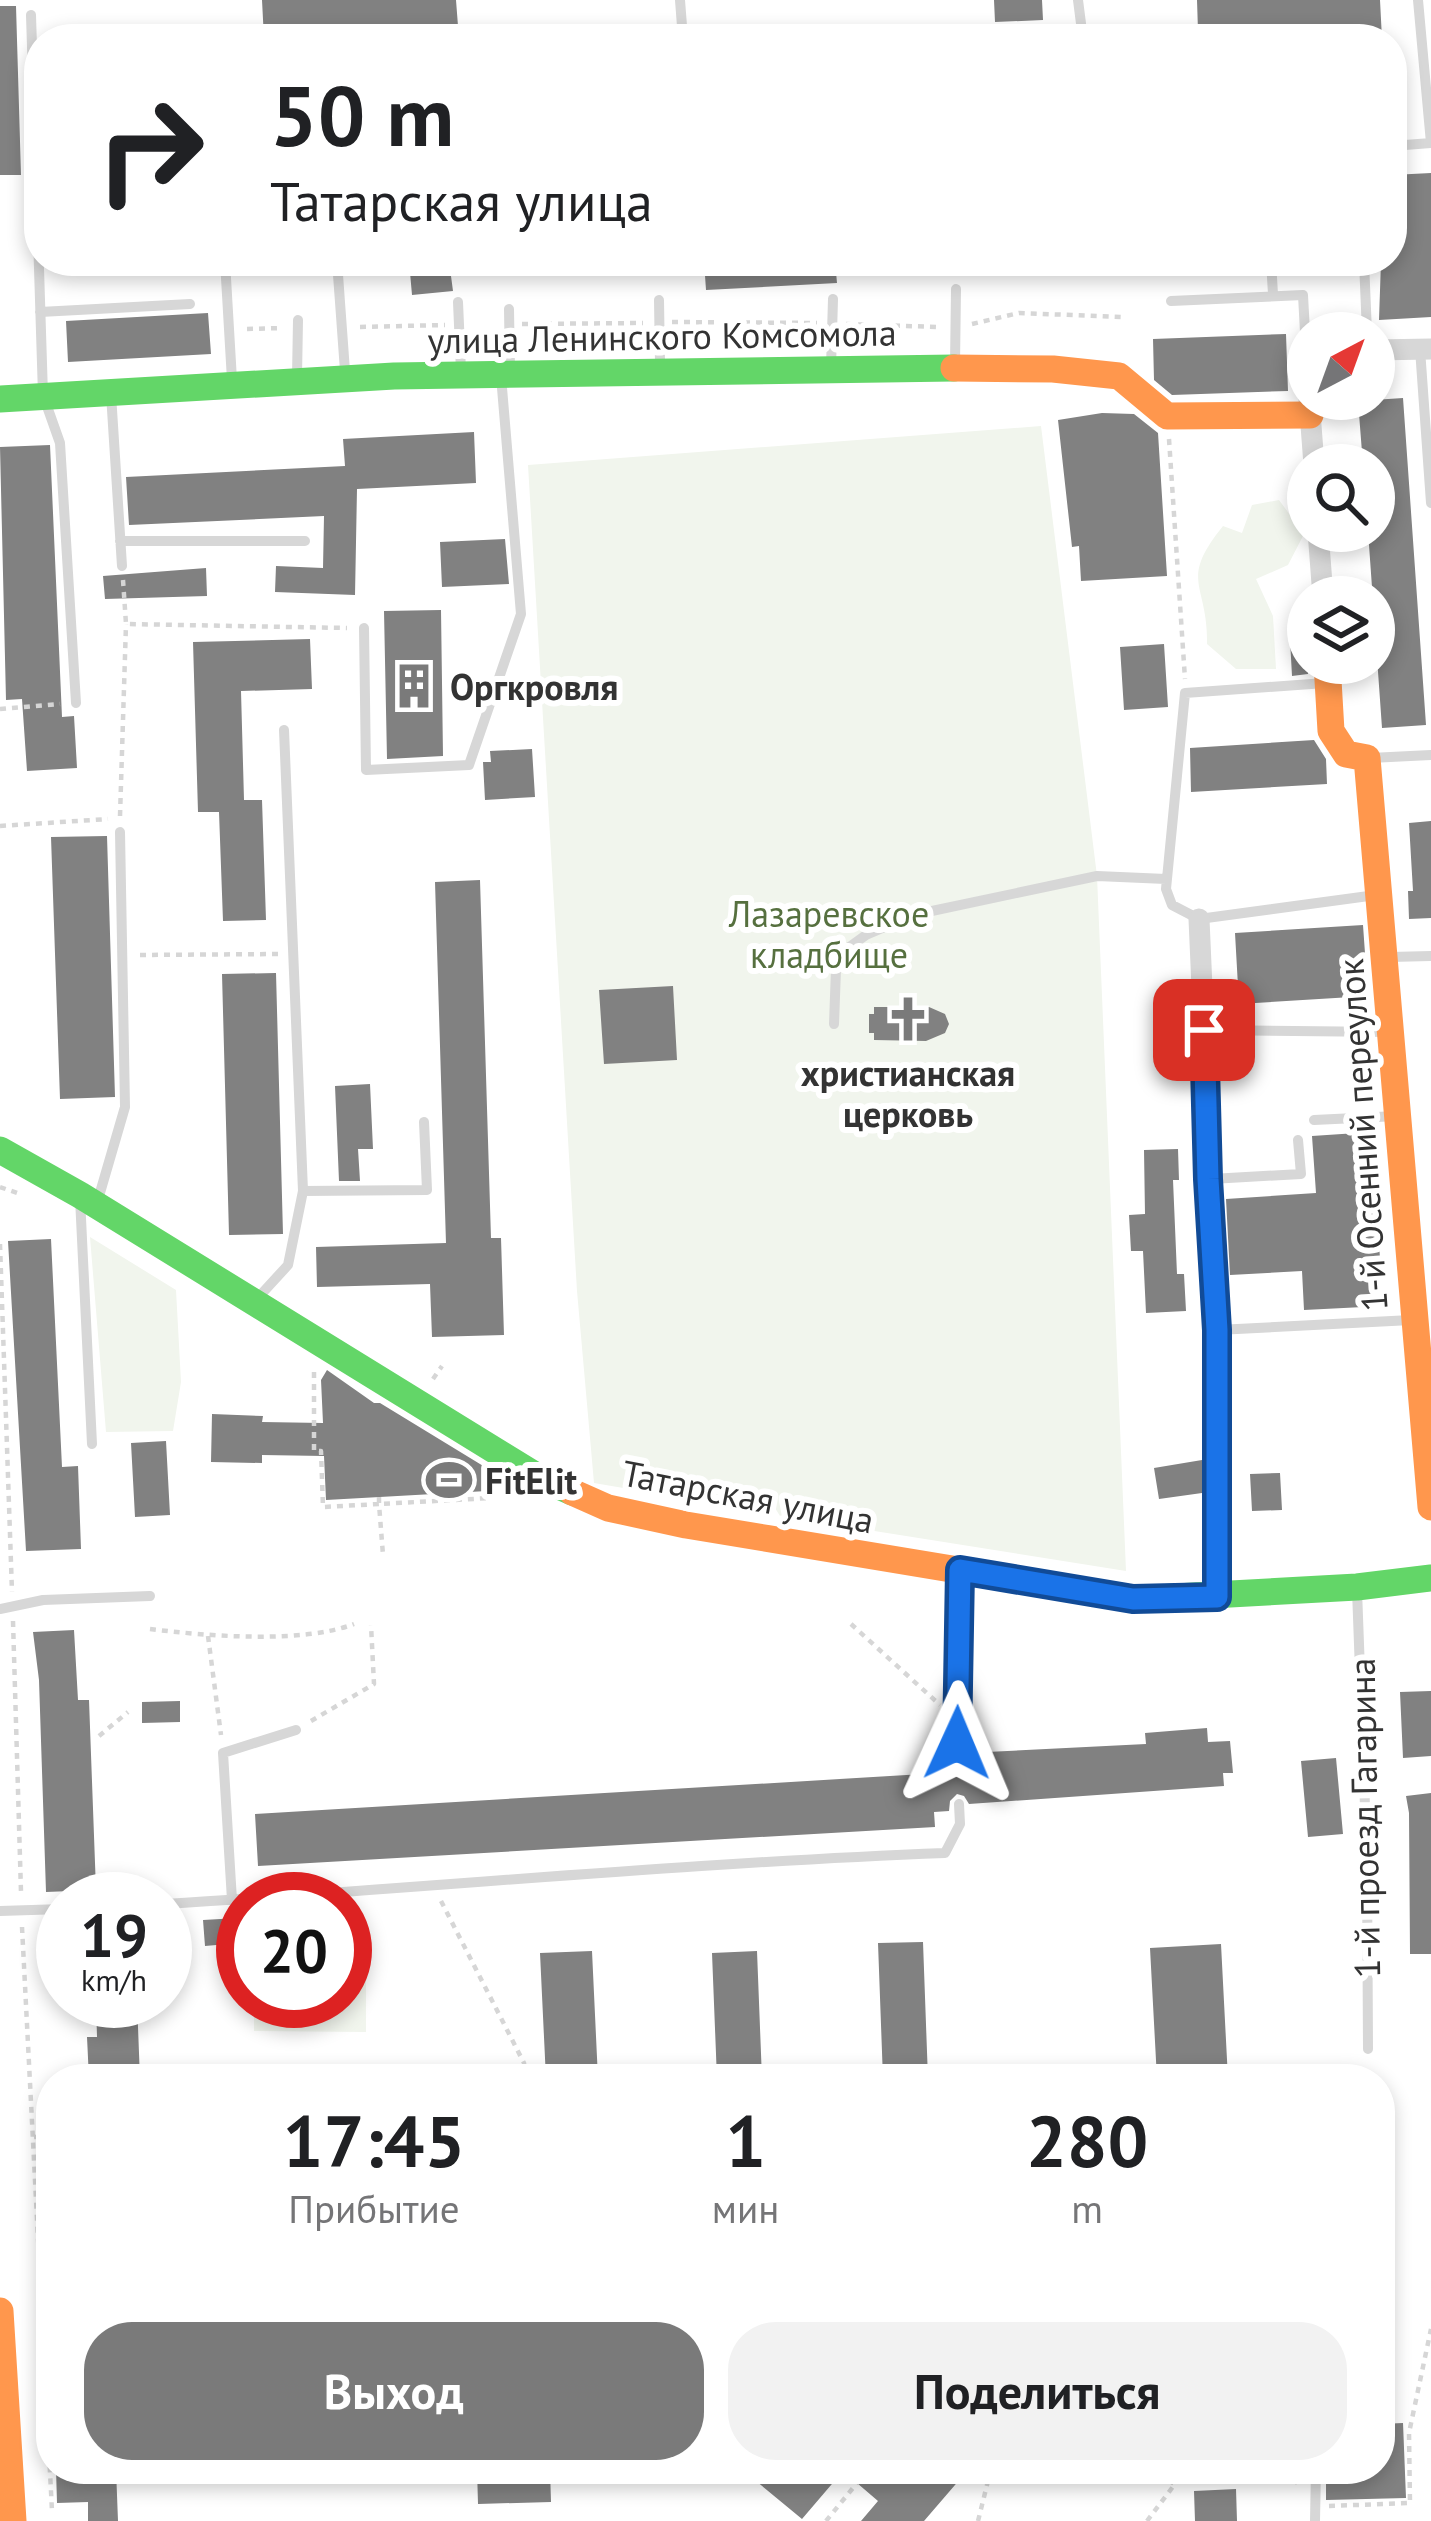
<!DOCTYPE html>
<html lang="ru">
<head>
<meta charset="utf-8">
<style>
  body { margin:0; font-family:"PT Sans",sans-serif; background:#f2f2f2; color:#202124; height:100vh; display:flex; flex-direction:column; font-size:45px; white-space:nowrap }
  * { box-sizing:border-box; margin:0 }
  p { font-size:39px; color:#757577 }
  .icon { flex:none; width:66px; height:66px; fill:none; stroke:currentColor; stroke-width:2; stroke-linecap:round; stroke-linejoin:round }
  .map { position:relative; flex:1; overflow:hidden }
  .drawer { position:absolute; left:36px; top:2064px; width:1359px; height:420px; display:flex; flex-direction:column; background:#fff; border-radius:48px; box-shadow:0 6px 18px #0003 }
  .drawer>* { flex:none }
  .banner { position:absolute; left:24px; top:24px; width:1383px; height:252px; border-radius:48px; box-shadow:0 6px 18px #0003; background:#fff; color:#202124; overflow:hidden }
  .needle { width:78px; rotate:41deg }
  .fabs { position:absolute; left:1287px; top:312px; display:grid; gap:24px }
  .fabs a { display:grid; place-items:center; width:108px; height:108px; border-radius:50%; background:#fff; box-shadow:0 6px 18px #0003; font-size:60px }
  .speed { position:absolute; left:36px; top:1872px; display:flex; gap:24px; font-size:60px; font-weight:700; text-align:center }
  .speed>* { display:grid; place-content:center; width:156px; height:156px; border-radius:50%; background:#fff; box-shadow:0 6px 18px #0003; line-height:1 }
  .speed small { font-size:30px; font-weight:400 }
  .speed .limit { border:18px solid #d22; background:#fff; color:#111 }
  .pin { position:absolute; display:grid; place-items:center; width:102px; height:102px; color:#fff; margin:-51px; border-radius:24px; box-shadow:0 6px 18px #0006 }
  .me { position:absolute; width:132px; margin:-66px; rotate:1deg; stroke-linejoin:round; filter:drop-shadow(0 0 9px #0008) }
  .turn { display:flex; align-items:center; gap:42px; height:252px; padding:0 48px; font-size:54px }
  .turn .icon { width:156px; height:156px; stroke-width:2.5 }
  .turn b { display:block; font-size:84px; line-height:102px }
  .eta { display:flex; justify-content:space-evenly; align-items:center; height:204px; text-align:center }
  .eta b { font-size:72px; font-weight:600; line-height:84px }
  .action { display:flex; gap:24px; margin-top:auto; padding:24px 48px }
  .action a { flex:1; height:138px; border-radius:48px; background:#7a7a7a; color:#fff; font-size:48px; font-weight:600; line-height:138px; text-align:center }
  .action a+a { background:#f2f2f2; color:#202124 }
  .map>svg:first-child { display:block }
  .green { fill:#f1f5ed }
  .building { fill:#818181 }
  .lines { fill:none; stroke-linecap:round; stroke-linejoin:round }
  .path { stroke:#d6d6d6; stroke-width:4.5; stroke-dasharray:6 6; stroke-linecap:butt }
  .lane { stroke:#d7d7d7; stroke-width:10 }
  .street { stroke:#d7d7d7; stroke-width:21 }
  .fast { stroke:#63d668; stroke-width:27 }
  .slow { stroke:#ff974d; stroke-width:27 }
  .route-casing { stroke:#114b97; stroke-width:30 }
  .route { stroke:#1a73e8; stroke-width:21 }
  .labels { text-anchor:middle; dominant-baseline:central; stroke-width:12; stroke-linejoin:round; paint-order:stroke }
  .street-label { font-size:36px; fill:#333; stroke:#fff }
  .poi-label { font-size:36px; font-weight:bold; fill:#333; stroke:#fff; text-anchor:start }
  .park-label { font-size:36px; fill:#56703f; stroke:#fff }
</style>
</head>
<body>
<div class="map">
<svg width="1431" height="2521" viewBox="0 0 1431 2521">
  <rect width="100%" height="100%" fill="#fff"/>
  <path class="green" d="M1041 426 1097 876 1126 1571 780 1516C763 1487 748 1484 723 1505L594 1483 577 1291 528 465Z
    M1279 500 1304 534 1288 565 1256 579 1273 616 1276 669H1236L1207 644C1208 582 1178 582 1223 526L1242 533 1252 505Z
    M90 1237 176 1290 181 1382 173 1431 106 1432Z
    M345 1962 366 1963V2032L254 2031V2001H345Z"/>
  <path class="building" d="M262 0H456L459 39H264Z
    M994 0H1042L1043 20 995 22Z
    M1197 0H1380L1382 39H1323L1322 24 1198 31Z
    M0 6H16L21 175H0Z
    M1431 173V317L1379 320 1381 261H1392V175Z
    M409 261H449L453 291 412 295Z
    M704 261H835L837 283 706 290Z
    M208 313 211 354 68 362 66 321Z
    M1286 334 1288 391 1172 395 1154 380 1153 339Z
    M1403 398 1426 725 1382 728 1368 531H1374V465H1363L1358 401Z
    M1102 413 1134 414 1158 433 1167 576 1081 581 1079 546 1072 547 1058 420Z
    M474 432 476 483 357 489 355 595 275 592 276 566 323 568 324 516 129 525 126 477 345 466 343 439Z
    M50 445 62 717 74 716 77 768 27 771 22 699 6 700 0 447Z
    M505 539 509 584 442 587 440 542Z
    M206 568 207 596 105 599 103 576Z
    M441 610 443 756 387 759 384 611Z
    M1308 620V674L1292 676 1289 621Z
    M310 639 312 689 241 691 244 800H262L266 920 223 921 219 812H198L193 642Z
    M1164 644 1168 707 1124 710 1120 647Z
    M1314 740 1326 759 1327 784 1191 792 1190 748Z
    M532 749 535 797 485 800 483 762H491L490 751Z
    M1431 821V918L1409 919 1408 891H1413L1409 823Z
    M107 836 115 1097 60 1099 51 837Z
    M480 880 491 1238H501L504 1335 432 1337 430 1284 317 1287 316 1247 446 1243 435 882Z
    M1363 925 1368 996 1239 1004 1235 933Z
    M276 973 283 1234 229 1235 222 974Z
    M673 986 677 1060 604 1064 599 990Z
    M1162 995H1187L1188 1026 1161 1025Z
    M874 1007H929L945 1014 949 1024 945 1033 926 1041 874 1040V1033H869V1014H874Z
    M370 1084 373 1149H358L360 1181H339L335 1086Z
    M1372 1132 1383 1306 1304 1310 1302 1271 1230 1275 1226 1199 1316 1193 1312 1136Z
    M1178 1149 1179 1180H1173L1177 1274H1184L1186 1311 1146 1313 1143 1251H1131L1129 1215 1145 1214 1144 1150Z
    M51 1239 62 1467 78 1466 81 1549 26 1551 8 1241Z
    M327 1370 374 1403H380L498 1475 496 1487 487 1491 326 1500 324 1456 262 1455V1463L211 1462 212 1414 263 1416 262 1422 323 1423 321 1380Z
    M166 1441 170 1515 135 1517 131 1443Z
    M1202 1460V1493L1159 1499 1154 1468Z
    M1280 1473 1282 1510 1252 1511 1250 1474Z
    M74 1630 78 1700H89L96 1890 46 1892 39 1680 33 1632Z
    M1431 1691V1756L1403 1758 1400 1692Z
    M180 1701V1722L142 1723V1702Z
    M1207 1728 1208 1742 1230 1741 1233 1773H1223L1224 1786 969 1804 964 1796 957 1794 950 1801 949 1811 934 1812 935 1827 258 1866 255 1814 940 1773 947 1767 957 1773 965 1767 966 1753 1146 1744 1145 1733Z
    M1336 1758 1343 1834 1308 1837 1301 1761Z
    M1431 1793V1954H1410L1409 1813 1406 1796Z
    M238 1918 239 1943 205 1946 203 1920Z
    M923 1942 928 2079H883L878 1943Z
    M1221 1944 1228 2079H1157L1150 1948Z
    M592 1951 598 2079H546L540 1953Z
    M757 1951 762 2079H717L712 1953Z
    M96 2001H137L140 2079H89L87 2037H97Z
    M1403 2423 1406 2498 1326 2500V2472L1380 2469V2424Z
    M56 2469H116L118 2521H88V2502L57 2503Z
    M477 2469H550L551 2502 478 2504Z
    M766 2469H885L896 2478 903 2469H950L961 2478 924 2521H861L878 2501 843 2471 802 2519 756 2481Z
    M1236 2489 1237 2521H1195L1194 2491Z"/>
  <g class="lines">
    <path class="path" d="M672 322 817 323
      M522 324 643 323
      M846 324 937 327
      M972 324 1019 313 1122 317
      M360 327 445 325
      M247 329 283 328
      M1169 439 1185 679
      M123 580 126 624 347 628
      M0 709 60 704
      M120 816 126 624
      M0 826 108 819
      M140 955 278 954
      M0 1187 17 1193
      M0 1244 12 1592
      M314 1372V1451H321L323 1507 379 1504 383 1555
      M433 1379 442 1366
      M379 1497V1504L491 1498 498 1485
      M13 1621 21 1892
      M851 1624 940 1705
      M150 1629C206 1636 302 1644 354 1624
      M208 1636 221 1735
      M311 1721 374 1684 371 1625
      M99 1736 128 1712
      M441 1901 524 2063 526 2079
      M22 1927 52 2511
      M34 2137 51 2136
      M1147 2469 1175 2484
      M1287 2469 1298 2484
      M1329 2506 1410 2503 1409 2433 1431 2329
      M826 2521 857 2483
      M978 2521 991 2469
      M1147 2521 1175 2484 1176 2469"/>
    <path class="lane" d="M680 0 683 39
      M1078 0 1083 39
      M31 15 43 395 60 443 76 703
      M1392 146 1431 143 1418 0
      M225 261 232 380
      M337 261 345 371
      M1271 261 1273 294
      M1364 261 1367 333
      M659 300 660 363
      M1171 301 1303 295 1306 351
      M458 302 461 371
      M509 309 510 371
      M40 312 190 304
      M1420 349 1431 503
      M955 364 956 289
      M831 367 833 299
      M297 377 298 320
      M111 394 122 566
      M120 541H305
      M364 628 366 770 469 765 521 614 501 376
      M1325 683 1185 693 1166 889 1172 905 1199 919 1376 895
      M284 730 303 1191
      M1370 758 1431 755
      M1390 957 1431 956
      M834 1024 836 969 848 948 866 935 913 915 1097 876 1166 879
      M1205 1030 1389 1032
      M1314 1120 1397 1116
      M1211 1179 1301 1174 1298 1140
      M80 1198 92 1444
      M97 1203 125 1107 120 832
      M256 1300 288 1265 303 1191 427 1190 424 1122
      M1217 1330 1411 1320
      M1357 1590 1367 1861 1368 2049
      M0 1609 43 1600 150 1596
      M956 1763 960 1574
      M232 1900 223 1753 296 1730
      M165 1904C425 1888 685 1863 945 1853L960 1824 959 1804
      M0 1911 63 1909
      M1315 2521 1316 2469"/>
    <path class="street" d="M1374 350 1431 349
      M1308 351V379
      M1309 399 1314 465
      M1318 531 1323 597
      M1199 919 1217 1330V1597"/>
    <path class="fast" d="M0 399 394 376 954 368
      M0 1150 80 1195 538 1477 572 1492
      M1157 1598 1357 1587 1431 1578"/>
    <path class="slow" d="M954 368 1053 369 1119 376 1167 416 1310 415
      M1327 663 1331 731 1346 754 1367 758 1431 1507
      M572 1492 608 1508 686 1525 1133 1599 1157 1598
      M0 2311 13 2521"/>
  </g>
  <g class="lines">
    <g class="route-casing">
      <path id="route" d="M957 1743 960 1570 1133 1599 1217 1597V1330L1208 1179 1204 1030"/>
    </g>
    <use href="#route" class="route"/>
  </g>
  <defs>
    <g id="building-bare" transform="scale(3.6)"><path d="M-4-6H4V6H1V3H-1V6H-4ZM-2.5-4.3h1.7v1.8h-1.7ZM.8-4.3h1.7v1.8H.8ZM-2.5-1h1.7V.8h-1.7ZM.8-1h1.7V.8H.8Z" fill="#7a7a7a" stroke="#fff" stroke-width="2.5" paint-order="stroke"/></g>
    <g id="church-bare" transform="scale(3.6)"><path d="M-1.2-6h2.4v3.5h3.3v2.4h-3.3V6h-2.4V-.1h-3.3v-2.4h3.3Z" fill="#7a7a7a" stroke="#fff" stroke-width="2.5" paint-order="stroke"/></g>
    <g id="stadium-bare" transform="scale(3.6)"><path d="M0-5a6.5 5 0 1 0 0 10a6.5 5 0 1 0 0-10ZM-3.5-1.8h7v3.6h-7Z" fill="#7a7a7a" stroke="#fff" stroke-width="2.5" paint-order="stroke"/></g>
  </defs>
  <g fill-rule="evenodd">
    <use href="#building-bare" x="414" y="686"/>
    <use href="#church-bare" x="908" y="1019"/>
    <use href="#stadium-bare" x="449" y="1480"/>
  </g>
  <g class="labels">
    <g class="street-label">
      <text transform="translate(662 336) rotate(-1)">улица Ленинского Комсомола</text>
      <text transform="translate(1362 1135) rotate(-94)">1-й Осенний переулок</text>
      <text transform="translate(748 1496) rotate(11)">Татарская улица</text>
      <text transform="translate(1364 1818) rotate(-91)">1-й проезд Гагарина</text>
    </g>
    <g class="poi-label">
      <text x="450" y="686">Оргкровля</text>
      <text x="908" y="1072" text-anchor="middle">христианская<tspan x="908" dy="41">церковь</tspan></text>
      <text x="485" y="1480">FitElit</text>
    </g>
    <g class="park-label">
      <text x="829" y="913">Лазаревское<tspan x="829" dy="41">кладбище</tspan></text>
    </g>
  </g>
</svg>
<div class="fabs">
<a><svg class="needle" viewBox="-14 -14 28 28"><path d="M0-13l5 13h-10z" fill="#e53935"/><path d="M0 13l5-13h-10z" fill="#757577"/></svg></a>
<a><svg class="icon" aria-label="search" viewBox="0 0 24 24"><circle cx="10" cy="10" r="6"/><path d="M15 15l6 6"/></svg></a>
<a><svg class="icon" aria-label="layers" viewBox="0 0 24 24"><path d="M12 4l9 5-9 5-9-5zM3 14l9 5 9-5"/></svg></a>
</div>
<div class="speed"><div>19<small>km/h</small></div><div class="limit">20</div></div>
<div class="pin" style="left:1204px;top:1030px;background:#d93025"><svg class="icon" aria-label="arrive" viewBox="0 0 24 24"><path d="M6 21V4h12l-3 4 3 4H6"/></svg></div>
<svg class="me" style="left:957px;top:1743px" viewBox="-20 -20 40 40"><path d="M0-17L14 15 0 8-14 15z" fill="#1a73e8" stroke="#fff" stroke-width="4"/></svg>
<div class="banner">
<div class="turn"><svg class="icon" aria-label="right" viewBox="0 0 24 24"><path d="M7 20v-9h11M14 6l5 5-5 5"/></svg><div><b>50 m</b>Татарская улица</div></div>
</div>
<section class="drawer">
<div class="eta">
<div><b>17:45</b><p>Прибытие</p></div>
<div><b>1</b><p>мин</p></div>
<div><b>280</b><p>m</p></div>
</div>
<div class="action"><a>Выход</a><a>Поделиться</a></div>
</section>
</div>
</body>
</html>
